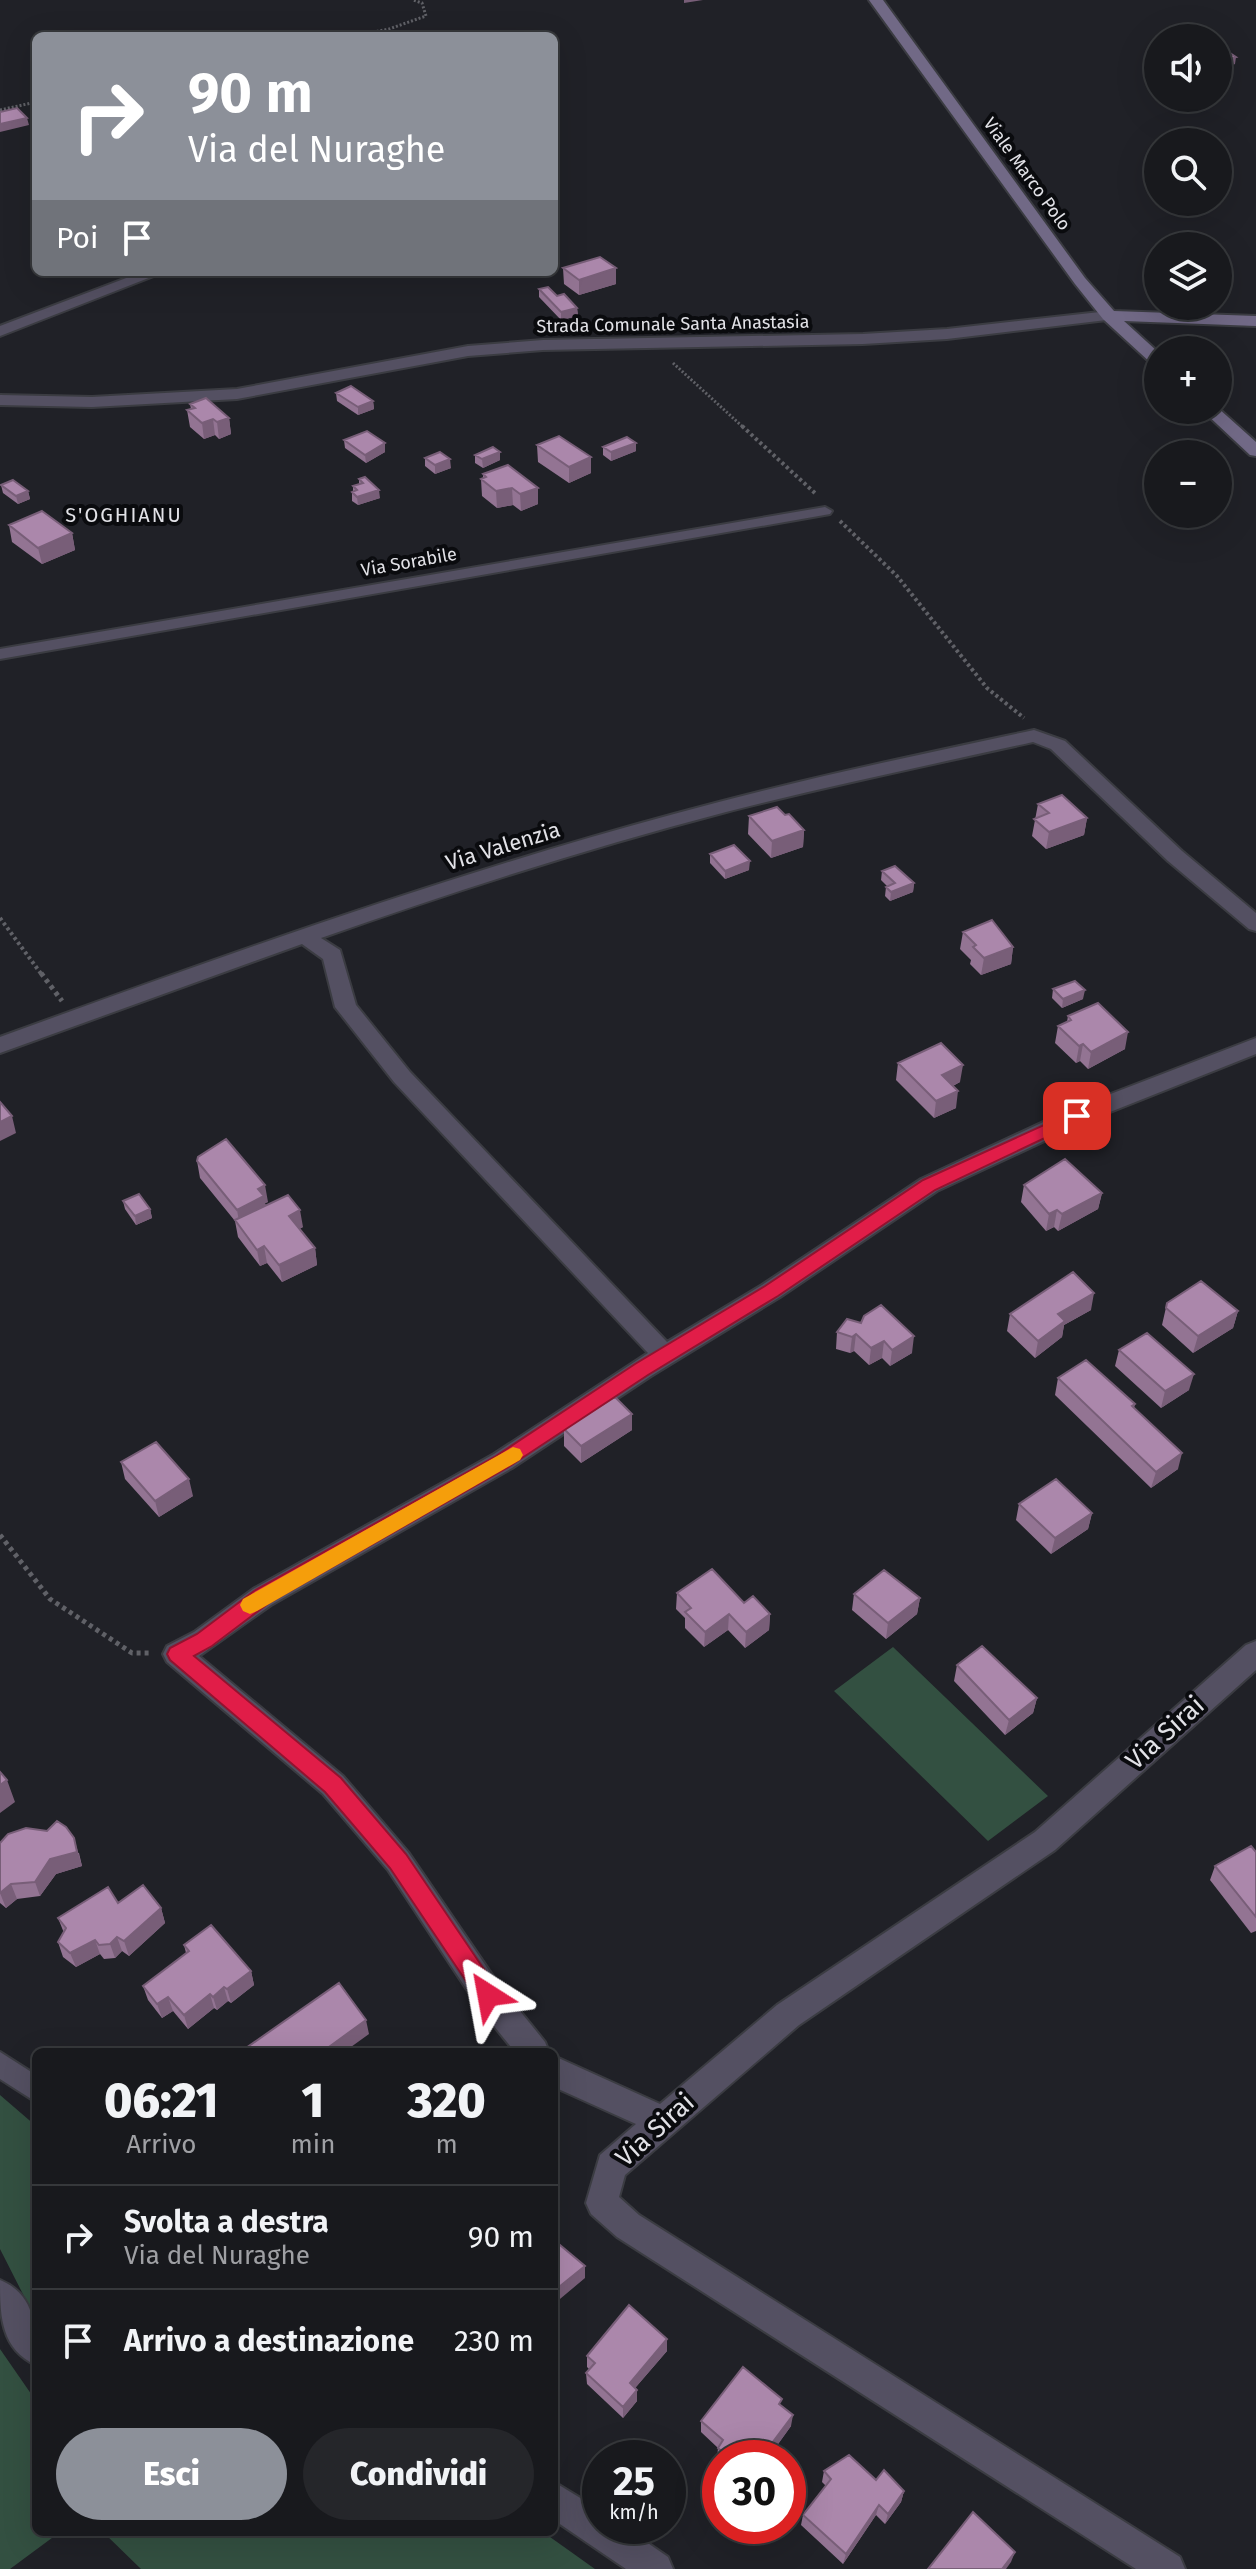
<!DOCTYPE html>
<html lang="it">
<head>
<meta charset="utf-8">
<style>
  body { margin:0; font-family:"Fira Sans",sans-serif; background:#25262a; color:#f1f3f6; height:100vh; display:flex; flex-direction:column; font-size:30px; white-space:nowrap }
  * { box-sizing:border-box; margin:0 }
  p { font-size:26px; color:#9fa0a4 }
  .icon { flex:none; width:44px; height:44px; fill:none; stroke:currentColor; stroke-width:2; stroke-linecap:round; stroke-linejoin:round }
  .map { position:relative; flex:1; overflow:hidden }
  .side { position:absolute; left:32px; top:2048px; width:526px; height:488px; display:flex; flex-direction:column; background:#18191d; border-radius:12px; box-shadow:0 8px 32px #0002,0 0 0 2px #36383b }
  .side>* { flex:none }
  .top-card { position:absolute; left:32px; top:32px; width:526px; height:244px; border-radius:12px; box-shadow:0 8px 32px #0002,0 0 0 2px #36383b; background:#8c9099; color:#fff; overflow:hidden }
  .buttons { position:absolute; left:1144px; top:24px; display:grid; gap:16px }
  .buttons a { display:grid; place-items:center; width:88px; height:88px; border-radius:50%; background:#18191d; box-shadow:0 8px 32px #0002,0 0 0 2px #36383b; font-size:40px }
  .speed { position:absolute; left:582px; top:2440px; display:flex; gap:16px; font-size:40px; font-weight:700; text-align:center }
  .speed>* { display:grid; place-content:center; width:104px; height:104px; border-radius:50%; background:#18191d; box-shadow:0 8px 32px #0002,0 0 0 2px #36383b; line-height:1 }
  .speed small { font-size:20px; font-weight:400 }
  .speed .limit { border:12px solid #d22; background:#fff; color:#111 }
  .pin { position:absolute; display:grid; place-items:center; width:68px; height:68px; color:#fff; margin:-34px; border-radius:16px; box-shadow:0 4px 12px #0006 }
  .me { position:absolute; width:88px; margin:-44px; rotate:326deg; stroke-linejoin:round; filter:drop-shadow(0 0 6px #0008) }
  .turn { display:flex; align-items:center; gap:28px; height:168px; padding:0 24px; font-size:36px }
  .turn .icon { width:104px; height:104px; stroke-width:2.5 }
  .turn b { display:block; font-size:56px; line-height:68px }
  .then { display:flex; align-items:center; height:76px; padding:0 24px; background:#0003; gap:16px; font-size:30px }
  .eta { display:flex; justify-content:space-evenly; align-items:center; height:136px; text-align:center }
  .eta b { font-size:48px; font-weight:800; line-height:56px }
  .button { display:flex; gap:16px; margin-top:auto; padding:16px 24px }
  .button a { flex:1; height:92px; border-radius:48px; background:#8c9099; color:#fff; font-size:32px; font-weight:800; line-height:92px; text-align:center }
  .button a+a { background:#25262a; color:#f1f3f6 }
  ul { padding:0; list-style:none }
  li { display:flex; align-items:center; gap:24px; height:104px; padding:0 24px; border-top:2px solid #36383b }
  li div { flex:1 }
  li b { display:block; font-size:30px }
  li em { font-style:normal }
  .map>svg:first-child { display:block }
  .green { fill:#335041 }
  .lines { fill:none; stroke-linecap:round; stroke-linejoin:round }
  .lane-casing { stroke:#3b3c42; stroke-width:4 }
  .street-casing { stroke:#3b3c42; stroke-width:4 }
  .secondary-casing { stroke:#3b3c42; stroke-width:4 }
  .path-far2 { stroke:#606167; stroke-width:3; stroke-dasharray:2 2; stroke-linecap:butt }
  .path-far1 { stroke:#606167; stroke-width:4; stroke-dasharray:3 3; stroke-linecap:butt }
  .path { stroke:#606167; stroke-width:5; stroke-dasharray:4 4; stroke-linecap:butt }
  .lane { fill:#545062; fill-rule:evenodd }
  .street { fill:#545062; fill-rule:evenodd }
  .secondary { fill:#716986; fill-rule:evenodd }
  .wall { fill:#937493 }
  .shaded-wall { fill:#785e78 }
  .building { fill:#ab87ab; stroke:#785e78; stroke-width:2 }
  .route { fill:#e11d48; stroke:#92132f; stroke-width:2 }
  .slow { fill:#f59e0b }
  .labels { text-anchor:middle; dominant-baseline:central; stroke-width:8; stroke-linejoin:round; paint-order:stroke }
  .far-street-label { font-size:18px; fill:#e2e2e7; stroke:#0a0b0e }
  .far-neighbourhood-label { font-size:20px; letter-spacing:2px; fill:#e2e2e7; stroke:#0a0b0e }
  .street-label { font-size:22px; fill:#e2e2e7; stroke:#0a0b0e }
  .near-street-label { font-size:26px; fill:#e2e2e7; stroke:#0a0b0e }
</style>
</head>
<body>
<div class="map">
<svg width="1256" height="2569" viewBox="0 0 1256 2569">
  <rect width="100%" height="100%" fill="#202127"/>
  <path class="green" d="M893 1647 1048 1796 988 1841 834 1691Z
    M0 2095 36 2126V2315L30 2308 0 2249Z
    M0 2349 36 2401V2532H60L10 2569H0Z
    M103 2532H543L595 2569H141Z"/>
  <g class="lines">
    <g class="lane-casing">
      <path id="lane" d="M825 507 832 511 830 514 0 659V649Z
        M0 2052 36 2075V2102L0 2079Z"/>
    </g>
    <g class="street-casing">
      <path id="street" d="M142 272H164L0 336V326Z
        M1109 311 1115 313V319L947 339 863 344 543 350 468 356 237 399 92 407 0 405V395L92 397 237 389 468 346 543 340 863 334 947 329Z
        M1034 730 1065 741 1182 851 1256 913V931L1249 929 1168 861 1051 749 1033 742C930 765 827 786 726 812 589 848 454 891 321 938L340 950 356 1005 410 1072 667 1342 762 1285 921 1179 1069 1110 1256 1038V1054L1085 1122 937 1191 780 1297 651 1376 512 1468 271 1605 199 1656 343 1776 408 1852 499 1985 545 2042 549 2052H515L477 2005 388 1870 323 1794 167 1662 163 1654 167 1646 194 1632 253 1589 494 1454 648 1353 394 1082 335 1007 323 959 302 944 0 1053V1037C222 956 445 876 674 814 793 781 913 756 1034 730Z
        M1256 1641V1670L1055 1850 799 2025 625 2175 619 2197 639 2215 1180 2557 1185 2569H1136L617 2237 591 2214 586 2203 600 2155 636 2124 554 2087V2056L660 2104 777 2005 1035 1832 1246 1645Z
        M0 2280C37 2295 36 2331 36 2365 0 2349 0 2313 0 2280Z
        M554 2482 600 2510V2526H623L668 2557 673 2569H626L554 2520Z"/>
    </g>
    <g class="secondary-casing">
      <path id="secondary" d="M869 0H883L1085 278 1114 311 1256 316V326L1124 321 1158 352V366L1152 364 1103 319 1075 284Z
        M1218 408 1256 442V456L1250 455 1202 410Z"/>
    </g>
    <path class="path-far2" d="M353 36 389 29 426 16 422 3 413 0
      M0 110 36 102
      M673 363 744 428"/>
    <path class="path-far1" d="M742 426 816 494
      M840 521 897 576 987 688 1024 718
      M0 918 42 975"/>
    <path class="path" d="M41 973 62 1001
      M0 1535 50 1599 132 1653H152"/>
    <use href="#lane" class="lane"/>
    <use href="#street" class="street"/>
    <use href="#secondary" class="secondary"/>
  </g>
  <path class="wall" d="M1218 48 1235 64 1222 67 1218 64Z
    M36 222V235L33 231 31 223Z
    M563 268H616V284L579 295 564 284Z
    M539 289 557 296 577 308 578 316 561 320 539 297Z
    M336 393 373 401 374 409 358 415 337 401Z
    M190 404 229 418 231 434 219 439 215 435 204 439 190 427 187 410 191 409Z
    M344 440 385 452 366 463 345 448Z
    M636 443V451L611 461 603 455V447Z
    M537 445 591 457V473L569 483 538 462Z
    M500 452V460L483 468 475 463V455Z
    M425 458 451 468 435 474 425 466Z
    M483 474 538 488V504L521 511 513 505 497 508 482 496 481 479 483 478Z
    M359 479 380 498 358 505 352 501V492H353V486L359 484Z
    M1 485 28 491 30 499 18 504 3 493Z
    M9 525 72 533 75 550 42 564 12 542Z
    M1038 804 1087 818 1084 835 1046 849 1032 836Z
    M785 815 804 830 803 847 771 858 748 834 749 816Z
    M710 854 749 870 725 879 710 863Z
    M882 871 914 883 913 892 890 901 885 896 886 887 887 886 881 880Z
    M963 932 1013 947 1011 964 981 975 970 964 971 960 960 949Z
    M1053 989 1083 999 1062 1008 1052 998Z
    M1068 1016 1125 1049 1088 1069 1080 1061 1076 1063 1055 1043 1058 1026 1067 1022Z
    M898 1063 960 1082 953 1086 956 1108 934 1118 896 1080Z
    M197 1161 268 1202 265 1203 266 1206 303 1227 299 1229 315 1248 317 1265 282 1282 267 1263 260 1266 238 1237 235 1221 200 1178Z
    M1024 1185 1102 1193 1098 1209 1058 1231 1054 1227 1046 1231 1021 1202Z
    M123 1201 150 1209 152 1218 136 1225 125 1209Z
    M1167 1303 1238 1311 1233 1328 1193 1353 1162 1325Z
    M1091 1310 1064 1325 1062 1337 1035 1358 1007 1331 1010 1314Z
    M847 1319 912 1353 890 1366 882 1358 869 1365 854 1351 850 1353 836 1349 837 1332Z
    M1119 1350 1189 1390 1161 1408 1115 1366Z
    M1058 1378 1135 1404 1134 1408 1178 1469 1151 1488 1055 1395Z
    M632 1414V1430L581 1463 564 1446V1429Z
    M121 1462 193 1496 159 1517 125 1479Z
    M1019 1504 1092 1513 1088 1529 1051 1554 1016 1520Z
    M677 1593 744 1603 770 1614 769 1630 745 1648 728 1630 704 1647 685 1628V1618L676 1609Z
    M854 1594 920 1598 917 1614 886 1639 852 1610Z
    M957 1665 1037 1698 1033 1713 1005 1735 954 1681Z
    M0 1843 79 1853 82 1866 56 1874 40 1896 17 1899 6 1908 0 1903Z
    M1256 1852V1931L1251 1933 1210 1880 1215 1866Z
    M118 1903 161 1908 165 1923 129 1956 122 1951 115 1958 104 1959 100 1954 76 1967 63 1957 58 1942 64 1933 58 1918Z
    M184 1945 251 1971 254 1985 231 2003 228 2001 217 2010 214 2008 188 2029 173 2011 162 2018 148 2000 143 1986 186 1953Z
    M667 2339V2351L635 2388 637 2390V2401L623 2418 587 2384 586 2373 589 2369 587 2367V2356Z
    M781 2405 791 2426 768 2458 761 2452 756 2458H720V2462L717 2459 718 2448 701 2432V2421Z
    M824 2471 876 2480 904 2491 901 2502 885 2524 876 2515 843 2564 801 2525 803 2515 826 2486 822 2482Z"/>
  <path class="shaded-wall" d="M684 0H703L684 3Z
    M1236 57 1235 64 1222 67 1224 60Z
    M27 118 29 125 0 132V124Z
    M616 268V284L579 295V280Z
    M577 308 578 316 561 320V312Z
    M373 401 374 409 358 415V407Z
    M229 418 231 434 219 439 217 422Z
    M213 419 215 435 204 439 202 423Z
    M385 443V452L366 463 365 455Z
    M636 443V451L611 461V452Z
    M500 452V460L483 468 482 459Z
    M591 457V473L569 483V467Z
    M450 459 451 468 435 474V465Z
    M512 488 513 505 497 508 496 491Z
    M538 488V504L521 511 520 494Z
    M379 490 380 498 358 505 357 497Z
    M28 491 30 499 18 504 16 496Z
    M72 533 75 550 42 564 38 548Z
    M1087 818 1084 835 1046 849 1049 832Z
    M804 830 803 847 771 858 772 841Z
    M750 861 749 870 725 879V871Z
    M914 883 913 892 890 901 891 892Z
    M1013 947 1011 964 981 975 984 958Z
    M1085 990 1083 999 1062 1008 1063 999Z
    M1128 1032 1125 1049 1088 1069 1091 1052Z
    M1083 1044 1080 1061 1076 1063 1079 1046Z
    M963 1065 960 1082 940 1092 942 1075Z
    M958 1091 956 1108 934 1118 936 1101Z
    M12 1116 16 1133 0 1141V1122Z
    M265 1185 268 1202 265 1203 267 1213 240 1227 237 1210 258 1189Z
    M1102 1193 1098 1209 1058 1231 1062 1214Z
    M150 1209 152 1218 136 1225 135 1216Z
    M300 1210 303 1227 291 1233 289 1216Z
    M1057 1210 1054 1227 1046 1231 1049 1214Z
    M264 1246 267 1263 260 1266 257 1250Z
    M315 1248 317 1265 282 1282 279 1265Z
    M1094 1293 1091 1310 1064 1325 1062 1337 1035 1358 1038 1341 1058 1314Z
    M1238 1311 1233 1328 1193 1353 1198 1336Z
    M856 1334 854 1351 850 1353 852 1337Z
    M914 1336 912 1353 890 1366 892 1350Z
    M884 1341 882 1358 869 1365 871 1348Z
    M1194 1374 1189 1390 1161 1408 1165 1391Z
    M632 1414V1430L581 1463V1446Z
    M1182 1453 1178 1469 1151 1488 1156 1472Z
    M189 1479 193 1496 159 1517 155 1501Z
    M1092 1513 1088 1529 1051 1554 1055 1538Z
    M920 1598 917 1614 886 1639 888 1623Z
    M729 1614 728 1630 704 1647 705 1632Z
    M770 1614 769 1630 745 1648 746 1632Z
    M1037 1698 1033 1713 1005 1735 1009 1720Z
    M7 1780 15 1802 0 1813V1785Z
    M74 1838 82 1866 56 1874 40 1896 35 1882 50 1859Z
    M11 1884 17 1899 6 1908 0 1893Z
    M161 1908 165 1923 129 1956 124 1941Z
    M117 1937 122 1951 115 1958 110 1944Z
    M95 1940 100 1954 76 1967 70 1953Z
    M251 1971 254 1985 231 2003 227 1989Z
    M224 1987 228 2001 217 2010 213 1997Z
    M210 1994 214 2008 188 2029 184 2015Z
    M168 1997 173 2011 162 2018 157 2004Z
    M366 2020 369 2034 344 2052H322Z
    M585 2266V2278L554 2304V2291Z
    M556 2306V2318L554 2320V2308Z
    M667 2339V2351L630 2394V2383Z
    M637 2390V2401L623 2418V2407Z
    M793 2415 791 2426 768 2458 769 2447Z
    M762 2441 761 2452 756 2458H749Z
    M904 2491 901 2502 885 2524 888 2514Z
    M879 2505 876 2515 843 2564 846 2554Z
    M1015 2552 1011 2562 1006 2569H1002Z"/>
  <path class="building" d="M1218 48H1222L1236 57 1224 60 1218 56Z
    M17 108 27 118 0 124V112Z
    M600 257 616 268 579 280 563 268Z
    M548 287 557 296 564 294 577 308 561 312 539 289Z
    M351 386 373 401 358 407 336 393Z
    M206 398 229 418 217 422 213 419 202 423 187 410 195 408 190 404Z
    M367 431 385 443 365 455 344 440Z
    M559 436 591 457 569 467 537 445Z
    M627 437 636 443 611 452 603 447Z
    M493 447 500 452 482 459 475 455Z
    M440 452 450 459 435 465 425 458Z
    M508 465 538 488 520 494 512 488 496 491 481 479 486 477 483 474Z
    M365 477 379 490 357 497 352 492 357 490 353 486 363 483 359 479Z
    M13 480 28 491 16 496 1 485Z
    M42 511 72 533 38 548 9 525Z
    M1062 795 1087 818 1049 832 1034 819 1049 813 1038 804Z
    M777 807 785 815 789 814 804 830 772 841 749 816Z
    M734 845 750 861 725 871 710 854Z
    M895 866 914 883 891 892 886 887 895 883 882 871Z
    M992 920 1013 947 984 958 973 947 976 945 963 932Z
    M1075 981 1085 990 1063 999 1053 989Z
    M1098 1003 1128 1032 1091 1052 1083 1044 1079 1046 1058 1026 1071 1020 1068 1016Z
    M941 1043 963 1065 942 1075 958 1091 936 1101 898 1063Z
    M0 1102 12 1116 0 1122Z
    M226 1139 265 1185 258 1189 264 1196 237 1210 197 1161 198 1157Z
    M1065 1159 1102 1193 1062 1214 1057 1210 1049 1214 1024 1185Z
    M139 1194 150 1209 135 1216 123 1201Z
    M288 1195 300 1210 289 1216 315 1248 279 1265 264 1246 257 1250 235 1220Z
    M1073 1272 1094 1293 1058 1314 1065 1321 1038 1341 1010 1314Z
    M1201 1281 1238 1311 1198 1336 1166 1308 1167 1303Z
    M881 1305 914 1336 892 1350 884 1341 871 1348 856 1334 852 1337 837 1332 847 1319 861 1323 864 1316Z
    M1147 1333 1194 1374 1165 1391 1119 1350Z
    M1086 1360 1135 1404 1132 1406 1182 1453 1156 1472 1058 1378Z
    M615 1397 632 1414 581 1446 564 1429Z
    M156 1442 189 1479 155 1501 121 1462Z
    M1056 1479 1092 1513 1055 1538 1019 1504Z
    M712 1569 744 1603 753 1596 770 1614 746 1632 729 1614 705 1632 685 1612 691 1608 677 1593Z
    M884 1570 920 1598 888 1623 854 1594Z
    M982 1646 1037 1698 1009 1720 957 1665Z
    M0 1772 7 1780 0 1785Z
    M57 1821 66 1827 74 1838 77 1852 50 1859 35 1882 11 1884 0 1893V1843L8 1834 26 1828 47 1831Z
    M1251 1846 1256 1852V1917L1215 1866Z
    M143 1885 161 1908 124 1941 117 1937 110 1944 99 1945 95 1940 70 1953 58 1942 66 1928 58 1918 108 1887 118 1903Z
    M211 1925 251 1971 227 1989 224 1987 213 1997 210 1994 184 2015 168 1997 157 2004 143 1986 189 1951 184 1945Z
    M339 1983 366 2020 322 2052H249L246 2048Z
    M554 2240 585 2266 554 2291Z
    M629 2305 667 2339 630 2383 637 2390 623 2407 586 2373 595 2363 587 2356Z
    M743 2367 782 2399 779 2404 793 2415 769 2447 762 2441 749 2458H729L718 2448 723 2440 701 2421Z
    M849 2455 876 2480 884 2470 904 2491 888 2514 879 2505 846 2554 803 2515 831 2479 824 2471Z
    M973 2512 1015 2552 1002 2569H928Z"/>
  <path class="route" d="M1077 1110 1086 1116 1083 1120 935 1190 778 1296 648 1375 510 1466 269 1603 212 1646 194 1656 341 1778 406 1854 496 1987 500 1995 496 2002 488 2006 480 2002 390 1868 325 1792 170 1660 167 1654 170 1648 197 1634 254 1591 496 1456 635 1364 765 1286 923 1180Z"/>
  <path class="slow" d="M513 1447 520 1449 523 1455 520 1460 257 1611 250 1614 243 1611 240 1605 243 1599Z"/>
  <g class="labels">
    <g class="far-street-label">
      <text transform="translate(1027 174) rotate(54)">Viale Marco Polo</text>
      <text transform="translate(673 324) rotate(-1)">Strada Comunale Santa Anastasia</text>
      <text transform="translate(409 562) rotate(-10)">Via Sorabile</text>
    </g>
    <g class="far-neighbourhood-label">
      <text x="124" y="515">S'OGHIANU</text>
    </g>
    <g class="street-label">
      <text transform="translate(503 846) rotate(-17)">Via Valenzia</text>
    </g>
    <g class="near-street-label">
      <text transform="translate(1165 1733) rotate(-42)">Via Sirai</text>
      <text transform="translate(655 2130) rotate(-42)">Via Sirai</text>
    </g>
  </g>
</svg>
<div class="buttons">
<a><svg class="icon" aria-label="sound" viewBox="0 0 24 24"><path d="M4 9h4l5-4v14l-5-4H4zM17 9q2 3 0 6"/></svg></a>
<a><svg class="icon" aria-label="search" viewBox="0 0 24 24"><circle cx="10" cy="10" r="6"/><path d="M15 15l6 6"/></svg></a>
<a><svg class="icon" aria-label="layers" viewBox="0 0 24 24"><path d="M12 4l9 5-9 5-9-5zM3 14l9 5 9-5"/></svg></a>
<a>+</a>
<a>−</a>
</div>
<div class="speed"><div>25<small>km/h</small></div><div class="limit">30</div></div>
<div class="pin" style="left:1077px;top:1116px;background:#d93025"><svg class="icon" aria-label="arrive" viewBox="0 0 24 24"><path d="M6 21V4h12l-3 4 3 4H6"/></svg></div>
<svg class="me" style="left:488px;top:1995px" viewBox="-20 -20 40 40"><path d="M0-17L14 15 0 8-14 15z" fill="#e11d48" stroke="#fff" stroke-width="4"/></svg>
<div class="top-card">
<div class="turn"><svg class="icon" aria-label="right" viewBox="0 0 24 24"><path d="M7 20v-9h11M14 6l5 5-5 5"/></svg><div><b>90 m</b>Via del Nuraghe</div></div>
<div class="then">Poi<svg class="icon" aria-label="arrive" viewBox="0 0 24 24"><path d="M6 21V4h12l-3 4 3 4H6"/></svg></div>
</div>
<section class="side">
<div class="eta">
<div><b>06:21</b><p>Arrivo</p></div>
<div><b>1</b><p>min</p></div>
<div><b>320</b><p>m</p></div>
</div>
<ul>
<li><svg class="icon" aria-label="right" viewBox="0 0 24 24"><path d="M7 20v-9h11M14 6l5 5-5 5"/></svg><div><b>Svolta a destra</b><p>Via del Nuraghe</p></div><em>90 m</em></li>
<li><svg class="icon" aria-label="arrive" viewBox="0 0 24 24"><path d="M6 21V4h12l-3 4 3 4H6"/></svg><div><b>Arrivo a destinazione</b></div><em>230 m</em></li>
</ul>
<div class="button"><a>Esci</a><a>Condividi</a></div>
</section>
</div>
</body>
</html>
